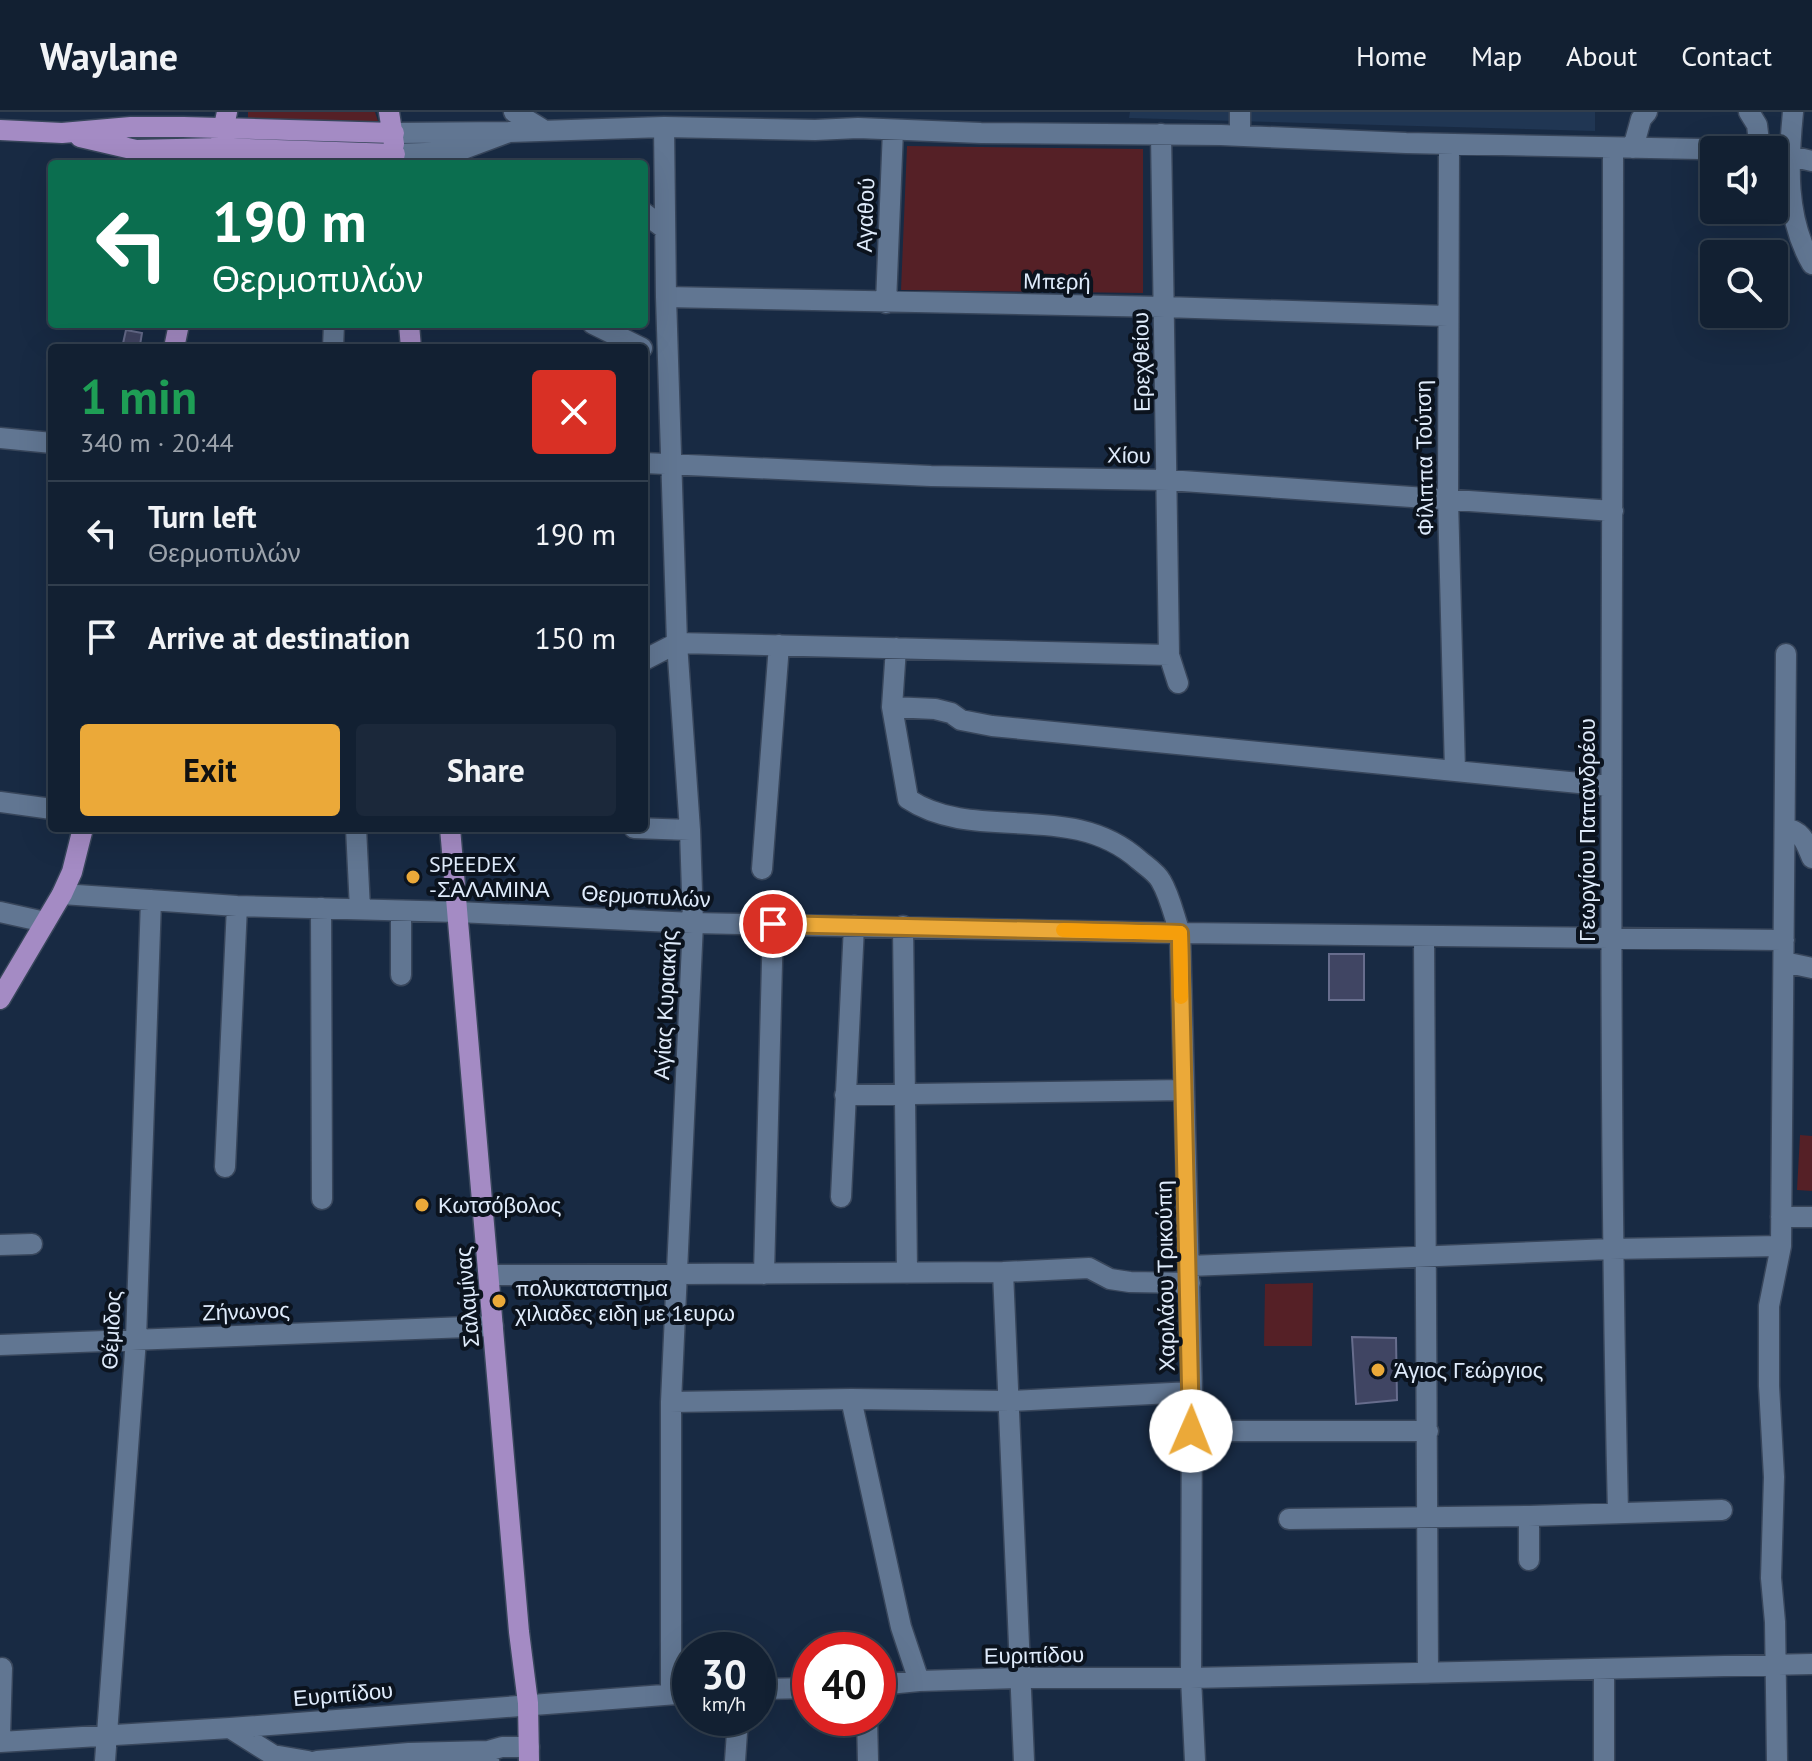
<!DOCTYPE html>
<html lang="en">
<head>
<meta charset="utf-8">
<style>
  body { margin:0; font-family:"PT Sans",sans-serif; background:#1b283a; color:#f1f3f6; height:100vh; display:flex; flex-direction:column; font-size:30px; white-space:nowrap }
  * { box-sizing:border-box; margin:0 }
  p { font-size:26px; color:#9ca3ac }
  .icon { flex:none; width:44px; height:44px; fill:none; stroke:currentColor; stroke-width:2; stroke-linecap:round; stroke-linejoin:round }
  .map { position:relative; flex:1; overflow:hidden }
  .drawer { position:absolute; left:48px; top:232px; width:600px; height:488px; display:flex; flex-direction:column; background:#122032; border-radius:8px; box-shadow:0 8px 32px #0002,0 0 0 2px #313e4d }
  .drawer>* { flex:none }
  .top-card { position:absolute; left:48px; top:48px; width:600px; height:168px; border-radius:8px; box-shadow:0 8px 32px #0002,0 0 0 2px #313e4d; background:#0b6e4f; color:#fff; overflow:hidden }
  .controls { position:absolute; left:1700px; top:24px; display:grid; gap:16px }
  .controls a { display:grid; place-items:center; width:88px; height:88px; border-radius:8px; background:#122032; box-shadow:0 8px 32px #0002,0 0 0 2px #313e4d; font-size:40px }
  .speed { position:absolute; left:672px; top:1520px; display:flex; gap:16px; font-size:40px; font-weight:700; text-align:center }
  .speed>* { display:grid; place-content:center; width:104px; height:104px; border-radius:50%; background:#122032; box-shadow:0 8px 32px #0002,0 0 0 2px #313e4d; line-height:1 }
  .speed small { font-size:20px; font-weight:400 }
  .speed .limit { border:12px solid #d22; background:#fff; color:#111 }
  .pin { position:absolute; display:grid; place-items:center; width:68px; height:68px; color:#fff; margin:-34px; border:4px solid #fff; border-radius:50%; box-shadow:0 2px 8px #0007 }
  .me { position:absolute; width:88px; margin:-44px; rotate:1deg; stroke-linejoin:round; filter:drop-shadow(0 0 6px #0008) }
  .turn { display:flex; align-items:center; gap:28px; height:168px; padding:0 32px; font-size:36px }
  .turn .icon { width:104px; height:104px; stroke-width:2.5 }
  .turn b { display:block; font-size:56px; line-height:68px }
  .round { display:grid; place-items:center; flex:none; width:84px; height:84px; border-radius:8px; background:#1b283a }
  .head { display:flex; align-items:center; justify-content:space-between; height:136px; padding:0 32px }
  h1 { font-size:48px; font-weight:700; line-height:60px; color:#1e9e55 }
  .primary-button { display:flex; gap:16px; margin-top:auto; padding:16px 32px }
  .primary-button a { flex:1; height:92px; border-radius:8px; background:#eba939; color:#111; font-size:32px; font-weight:700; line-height:92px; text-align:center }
  .primary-button a+a { background:#1b283a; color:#f1f3f6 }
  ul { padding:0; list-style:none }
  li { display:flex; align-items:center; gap:24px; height:104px; padding:0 32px; border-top:2px solid #313e4d }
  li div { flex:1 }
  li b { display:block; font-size:30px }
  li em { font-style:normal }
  header { display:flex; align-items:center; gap:48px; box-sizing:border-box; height:112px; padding:0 40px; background:#122032; border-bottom:2px solid #313e4d }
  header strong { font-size:38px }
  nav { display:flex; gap:44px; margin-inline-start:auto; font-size:28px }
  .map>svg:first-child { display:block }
  .built { fill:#203653 }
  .green { fill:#552026 }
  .building { fill:#404563; stroke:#676d8d; stroke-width:2 }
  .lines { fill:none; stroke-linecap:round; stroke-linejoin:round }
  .minor-casing { stroke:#38465b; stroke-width:23 }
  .major-casing { stroke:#38465b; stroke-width:23 }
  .minor { stroke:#617692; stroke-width:20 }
  .major { stroke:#a48bc4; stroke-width:20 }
  .route-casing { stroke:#996e25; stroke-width:20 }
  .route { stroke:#eba939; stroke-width:14 }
  .slow { stroke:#f59e0b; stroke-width:14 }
  .poi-dot { fill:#eba939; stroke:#0b131e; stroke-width:3 }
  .labels { text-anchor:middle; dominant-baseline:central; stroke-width:8; stroke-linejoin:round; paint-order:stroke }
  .street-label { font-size:22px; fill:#dfebfb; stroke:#0b131e }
  .poi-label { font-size:22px; fill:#dfebfb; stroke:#0b131e; text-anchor:start }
</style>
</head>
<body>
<header>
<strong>Waylane</strong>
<nav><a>Home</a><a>Map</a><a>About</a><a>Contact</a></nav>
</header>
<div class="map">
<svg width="1812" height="1649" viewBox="0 0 1812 1649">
  <rect width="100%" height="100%" fill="#182a43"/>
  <path class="built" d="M1130 0H1595V19L1129 6Z"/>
  <path class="green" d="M248 0H375L378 9 375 16 248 11Z
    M907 34 1143 37V181L901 178Z
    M1800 1023 1812 1024V1079L1797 1078Z
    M1313 1171 1312 1234H1264L1265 1172Z"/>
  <path class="building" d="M126 218 142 221 140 233 156 236H122Z
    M1329 842H1364V888H1329Z
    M1352 1225 1396 1226 1397 1288 1356 1292Z"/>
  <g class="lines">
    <g class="minor-casing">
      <path id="minor" d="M514 0 542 17
        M1749 0 1757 13 1760 38
        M1793 0C1788 51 1785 106 1812 152
        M664 15 666 185 677 531 690 718 693 811 671 1290V1582
        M509 20 664 15 815 18 858 16 981 21 1221 23 1406 31 1751 38
        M394 21 509 20 455 40 395 42
        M1161 22 1169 543 1178 571
        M1240 24V0
        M1449 32 1448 387 1455 659
        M1613 36C1613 491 1607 945 1618 1400
        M1633 36 1641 7 1647 0
        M1774 40 1812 49
        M644 101 665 117
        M666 185 1164 195 1447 204
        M886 191 893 18
        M593 212 642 236
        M333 236 334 212
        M0 326 52 331
        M644 351 931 364 1168 368 1613 399
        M896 536 892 595 908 687C976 732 1071 687 1139 748 1146 754 1157 761 1161 769 1170 784 1174 804 1180 821L1192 1280 1191 1566 1195 1649
        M644 548 677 531 1169 543
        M892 595 935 597 951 601 961 608 992 614 1610 674
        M0 690 52 697
        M356 716 360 797
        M634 716 690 718
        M1785 716C1803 719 1805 730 1812 746
        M762 757 779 533
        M62 782 237 794 458 800 693 811 1180 821 1784 828
        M321 796 322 1087
        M0 800 45 810
        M401 800V863
        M903 814 907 1161
        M1424 824 1428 1561
        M1784 850 1812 856
        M845 983 1184 978
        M225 1055 237 794
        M841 1085 854 814
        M1781 1105H1812
        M0 1133 32 1132
        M1189 1154 1611 1137 1781 1134
        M1003 1160 1024 1649
        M764 1162 773 812
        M489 1163 1003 1160 1089 1156 1110 1167 1130 1170 1190 1171
        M0 1233 493 1214
        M851 1287 901 1515 919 1569
        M671 1290 851 1287 1010 1289 1192 1280
        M1191 1319H1428
        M1529 1404V1448
        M1289 1407 1529 1404 1722 1398
        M1604 1558V1649
        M878 1573 919 1569 1022 1566H1191L1812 1552
        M758 1577 810 1576
        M867 1606 868 1649
        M230 1616 273 1643 308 1649
        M0 1624 2 1556
        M0 1630 230 1616 690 1581
        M105 1649 136 1227 151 788
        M317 1649 409 1641 488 1639
        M489 1649 488 1639 502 1635H529
        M735 1649 738 1606
        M1777 1649 1775 1510 1771 1466 1774 1365 1769 1274V1194L1781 1134 1786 542"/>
    </g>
    <g class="major-casing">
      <path id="major" d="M389 0 394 32
        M0 18 62 21 131 15H183L394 21
        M80 25 136 38 218 36 395 42
        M216 52 227 0
        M409 212 411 236
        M174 236 179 212
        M450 716 519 1520 528 1591 529 1649
        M0 887 62 782 72 760 83 716"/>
    </g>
    <use href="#minor" class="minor"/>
    <use href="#major" class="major"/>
  </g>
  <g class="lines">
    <g class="route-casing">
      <path id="route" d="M773 812 1180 821 1191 1319"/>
    </g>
    <use href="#route" class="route"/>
    <path class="slow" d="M1063 818 1180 821 1181 885"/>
  </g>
  <g class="poi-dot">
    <circle cx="413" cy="765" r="8"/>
    <circle cx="422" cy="1093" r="8"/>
    <circle cx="499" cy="1189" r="8"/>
    <circle cx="1378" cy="1258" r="8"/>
  </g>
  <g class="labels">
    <g class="street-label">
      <text transform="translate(865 103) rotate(-88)">Αγαθού</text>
      <text transform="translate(1057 169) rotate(1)">Μπερή</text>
      <text transform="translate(1141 250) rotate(-91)">Ερεχθείου</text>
      <text transform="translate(1129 343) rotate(1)">Χίου</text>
      <text transform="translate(1424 346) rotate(-91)">Φίλιππα Τούτση</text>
      <text transform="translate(1587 718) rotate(-90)">Γεωργίου Παπανδρέου</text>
      <text transform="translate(646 784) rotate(3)">Θερμοπυλών</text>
      <text transform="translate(665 893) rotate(-87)">Αγίας Κυριακής</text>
      <text transform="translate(1165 1164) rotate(-91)">Χαριλάου Τρικούπη</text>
      <text transform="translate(467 1185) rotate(-95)">Σαλαμίνας</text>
      <text transform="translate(246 1199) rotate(-2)">Ζήνωνος</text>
      <text transform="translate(111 1218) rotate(-87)">Θέμιδος</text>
      <text transform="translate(1034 1543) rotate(-1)">Ευριπίδου</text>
      <text transform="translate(343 1582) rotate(-5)">Ευριπίδου</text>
    </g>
    <g class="poi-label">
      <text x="429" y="752">SPEEDEX<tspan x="429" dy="25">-ΣΑΛΑΜΙΝΑ</tspan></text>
      <text x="438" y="1093">Κωτσόβολος</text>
      <text x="515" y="1176">πολυκαταστημα<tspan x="515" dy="25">χιλιαδες ειδη με 1ευρω</tspan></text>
      <text x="1394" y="1258">Άγιος Γεώργιος</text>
    </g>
  </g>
</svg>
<div class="controls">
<a><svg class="icon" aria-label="sound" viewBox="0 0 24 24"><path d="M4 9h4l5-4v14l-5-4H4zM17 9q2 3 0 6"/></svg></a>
<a><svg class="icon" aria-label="search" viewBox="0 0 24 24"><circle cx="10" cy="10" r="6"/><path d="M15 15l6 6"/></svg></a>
</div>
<div class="speed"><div>30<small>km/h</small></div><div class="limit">40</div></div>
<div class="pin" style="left:773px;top:812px;background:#d93025"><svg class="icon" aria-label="arrive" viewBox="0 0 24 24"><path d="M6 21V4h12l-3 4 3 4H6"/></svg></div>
<svg class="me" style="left:1191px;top:1319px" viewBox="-20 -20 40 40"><circle r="19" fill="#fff"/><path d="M0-13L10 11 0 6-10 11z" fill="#eba939"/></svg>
<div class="top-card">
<div class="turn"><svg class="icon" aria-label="left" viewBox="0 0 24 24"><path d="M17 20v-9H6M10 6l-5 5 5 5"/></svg><div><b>190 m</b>Θερμοπυλών</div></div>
</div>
<section class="drawer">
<div class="head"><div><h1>1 min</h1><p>340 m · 20:44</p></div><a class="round" style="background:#d93025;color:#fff"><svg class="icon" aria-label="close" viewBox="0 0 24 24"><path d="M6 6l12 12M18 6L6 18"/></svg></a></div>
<ul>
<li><svg class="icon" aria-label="left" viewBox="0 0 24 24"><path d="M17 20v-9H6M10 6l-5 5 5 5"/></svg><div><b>Turn left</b><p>Θερμοπυλών</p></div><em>190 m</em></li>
<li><svg class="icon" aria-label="arrive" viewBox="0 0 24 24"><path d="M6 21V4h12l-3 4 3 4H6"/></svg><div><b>Arrive at destination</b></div><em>150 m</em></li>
</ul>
<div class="primary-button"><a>Exit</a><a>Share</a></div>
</section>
</div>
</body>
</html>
